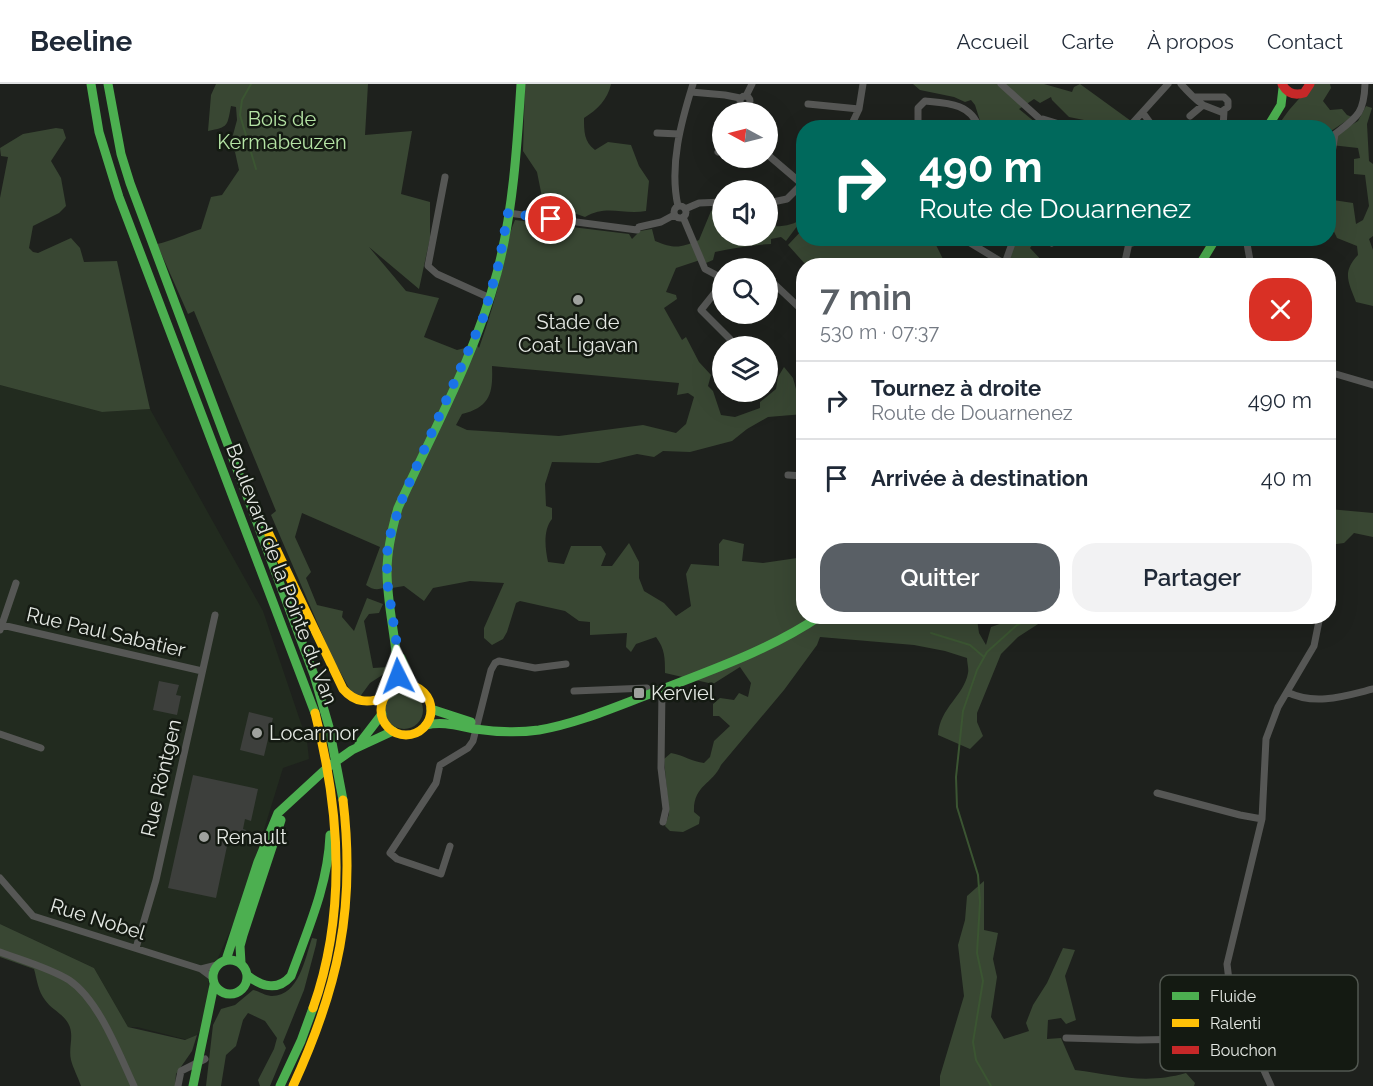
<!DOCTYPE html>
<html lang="fr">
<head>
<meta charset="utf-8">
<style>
  body { margin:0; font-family:Raleway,sans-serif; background:#f2f2f3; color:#1f2937; height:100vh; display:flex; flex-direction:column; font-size:22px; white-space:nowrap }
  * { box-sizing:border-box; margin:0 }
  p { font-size:20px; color:#747a83 }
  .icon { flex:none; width:33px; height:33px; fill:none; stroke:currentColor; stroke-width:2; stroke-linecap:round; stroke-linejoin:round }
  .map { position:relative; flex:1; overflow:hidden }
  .sheet { position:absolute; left:796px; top:174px; width:540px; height:366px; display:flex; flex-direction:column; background:#fff; border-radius:24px; box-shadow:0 6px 24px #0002 }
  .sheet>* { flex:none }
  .guide { position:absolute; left:796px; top:36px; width:540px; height:126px; border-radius:24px; box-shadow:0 6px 24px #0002; background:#00695c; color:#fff; overflow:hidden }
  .needle { width:39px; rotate:277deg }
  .fabs { position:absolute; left:712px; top:18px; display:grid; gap:12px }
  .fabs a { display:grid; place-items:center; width:66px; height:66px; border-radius:50%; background:#fff; box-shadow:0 6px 24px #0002; font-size:30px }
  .pin { position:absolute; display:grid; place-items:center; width:51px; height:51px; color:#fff; margin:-26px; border:3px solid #fff; border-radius:50%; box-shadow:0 2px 6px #0007 }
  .me { position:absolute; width:66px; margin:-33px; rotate:357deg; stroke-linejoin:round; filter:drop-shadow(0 0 4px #0008) }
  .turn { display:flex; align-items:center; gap:21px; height:126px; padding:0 24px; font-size:27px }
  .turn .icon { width:78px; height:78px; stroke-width:2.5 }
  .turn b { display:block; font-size:42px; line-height:51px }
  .round { display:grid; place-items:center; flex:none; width:63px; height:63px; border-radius:24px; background:#f2f2f3 }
  .summary { display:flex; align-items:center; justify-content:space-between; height:102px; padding:0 24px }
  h1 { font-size:36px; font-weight:600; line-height:45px; color:#595f65 }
  .button { display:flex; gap:12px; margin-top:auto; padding:12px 24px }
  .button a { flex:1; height:69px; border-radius:24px; background:#595f65; color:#fff; font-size:24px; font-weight:600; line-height:69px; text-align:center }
  .button a+a { background:#f2f2f3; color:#1f2937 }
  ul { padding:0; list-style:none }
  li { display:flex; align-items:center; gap:18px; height:78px; padding:0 24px; border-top:2px solid #e0e1e3 }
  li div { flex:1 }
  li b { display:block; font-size:22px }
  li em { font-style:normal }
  header { display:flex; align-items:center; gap:36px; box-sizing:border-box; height:84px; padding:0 30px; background:#fff; border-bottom:2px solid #e0e1e3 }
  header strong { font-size:28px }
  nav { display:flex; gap:33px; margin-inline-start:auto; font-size:21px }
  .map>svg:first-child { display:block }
  .built { fill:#222b1f }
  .green { fill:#394733; fill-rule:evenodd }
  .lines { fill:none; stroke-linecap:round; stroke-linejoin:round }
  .stream { stroke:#3b5532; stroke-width:2 }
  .building { fill:#3d3f3c }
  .street { stroke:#565755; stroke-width:7 }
  .fast { stroke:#4caf50; stroke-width:9 }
  .slow { stroke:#ffc107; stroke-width:9 }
  .jam { stroke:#c62828; stroke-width:9 }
  .route { stroke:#1a73e8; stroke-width:10; stroke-dasharray:0 18 }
  .poi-dot { fill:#9fa29e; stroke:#141a12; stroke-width:2 }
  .labels { text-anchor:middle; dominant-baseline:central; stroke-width:5; stroke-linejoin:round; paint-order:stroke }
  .park-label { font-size:20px; fill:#b5e4a5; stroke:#141a12 }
  .poi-label { font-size:20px; fill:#e4e8e3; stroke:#141a12; text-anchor:start }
  .street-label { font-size:20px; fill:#e4e8e3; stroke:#141a12 }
  .key { fill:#141a12; stroke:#525851; stroke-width:1.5 }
  .key-label { font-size:16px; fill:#e4e8e3 }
</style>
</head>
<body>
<header>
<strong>Beeline</strong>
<nav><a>Accueil</a><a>Carte</a><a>À propos</a><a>Contact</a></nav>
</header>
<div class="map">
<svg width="1373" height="1002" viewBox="0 0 1373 1002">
  <rect width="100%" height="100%" fill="#1e211d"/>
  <path class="built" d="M0 301 102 328 150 325 263 527 307 657 309 675 283 684 239 827 208 896 210 911 202 944 197 951 188 956 137 943H128L94 884 0 840Z"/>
  <path class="green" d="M216 0H368L365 51 412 47 401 110 430 118V154L419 205 369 163 406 207 439 214 424 253 457 266 477 261 479 264C488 238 496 213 502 186 507 168 507 154 515 136L629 150 632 155 640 147 652 145 655 157C675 165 680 164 699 156L711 127 717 124 723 125V152H768V142C782 143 793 142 804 133L786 157 781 153 771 155V160C751 161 734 164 715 168L713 176 706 179 703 175 676 184 666 208 676 211 677 215 664 224 682 256 686 253 699 278 711 291 708 302 713 307 721 331 735 333 760 324V318L776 305 778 293 784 283 793 294 799 316H804V330L768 333 747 345 732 357 690 368 663 367 654 373 637 370 599 379 552 378 545 400 546 422 552 424V435C543 446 545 464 548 478L564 480 571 462H601L606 470 601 482H612L629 459 639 478V494L644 507 664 519 676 532 691 522 686 490 691 480 719 482V460L723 455 744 460 742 477 763 479 804 473V532L923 533C949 550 960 526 977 535L979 549 986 561 991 543 1020 533H1049L1018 553 1001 570 977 629V638L983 652 970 665 938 651C940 623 964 612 968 589 969 585 967 579 967 574L945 567 914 561 820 553 817 561 784 606 721 681C712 701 693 701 694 728L700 733 699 740 683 748 670 747 665 742 669 730 664 675 671 669C683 671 693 678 704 679L710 673 714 657 730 642 719 632H713V620L720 614 734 616 739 609 748 613 751 599 740 583 713 600 665 589C665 574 665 565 656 553L636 560 631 568 626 563 627 549 590 551V538L579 537 565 527 520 517 516 519 507 548 503 555 492 561 484 554V544L504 499 470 497 433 504 424 517 404 502 392 504 390 501C381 506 374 507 366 501L380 463 302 429 295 453 311 488 306 494 317 521 343 527 342 533 354 547 367 514 383 520 379 529 369 530 364 537 373 584 389 583 390 586 370 599 359 614 351 608 332 573 271 431 276 427 194 227 188 230 157 160C172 157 185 150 201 145L211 113 222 111 239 86 235 68 230 62 237 36 236 23 231 22C227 42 229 43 208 47L211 11ZM492 282 679 299 677 311 688 309 694 313 686 340 676 349 643 341 559 352 467 346 456 341 462 330C491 323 493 308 492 282Z
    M525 0H611C608 15 597 26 584 34 584 47 584 58 595 66L608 58 631 61 639 82 649 97 646 127C622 131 607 120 585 133L543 118 537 88 523 67Z
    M913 0H1044L1072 8 1074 3 1080 0 1131 37 1123 43H1090L1084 36 1069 33 1052 16 1051 13 1040 19 1034 15 1019 25 1041 43H982L975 21 971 16 965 18 954 13 920 6Z
    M1313 0H1330L1331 4 1323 17 1330 26 1342 25 1347 31 1352 33 1331 47V53L1358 37 1366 22 1372 24 1367 40 1369 77 1373 80V152L1369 155 1373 166V222L1356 218C1348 197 1342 188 1358 171L1357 162 1337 154 1330 139 1329 127 1333 125V116L1353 119 1356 140 1363 136 1369 122 1365 91 1354 90V75L1360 74 1358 64 1331 61 1329 74V44H1277C1287 26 1299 15 1313 0Z
    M56 44 63 45 66 54 51 77 61 94 66 122 59 129 33 142 29 164 33 168 38 169 71 154 80 164 84 178 117 177 150 325 102 328 0 301V114L8 73 1 72 0 64 23 50Z
    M804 144V154L933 155 946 181H806L788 161Z
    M1017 154 1030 155 1033 160 1030 164 1046 181 1007 182Z
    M1329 425 1373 429V453L1354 449 1344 459 1329 461Z
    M385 626a19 19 0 1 1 38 0a19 19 0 1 1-38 0Z
    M984 797V846L998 849 993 875 997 893 991 933 1004 955 1029 947 1026 939 1033 921 1047 899 1063 864 1075 866 1065 892 1076 936 1066 940 1061 934 1048 936 1047 955 1061 954 1075 986C1116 991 1144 1001 1186 989L1195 999 1194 1002H940V992L964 912 958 861 965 836 967 812Z
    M0 840 94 884 128 943 185 956 197 951 192 967 176 990 175 1002H81C78 993 73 984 71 976 68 963 75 951 68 939 62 929 51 925 45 916 38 907 37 896 34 885L0 873Z
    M312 854 317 855 316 861 304 906 283 958 286 964 270 1002H260L258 996 274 965 277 954 265 937 248 929 243 936 236 962 226 971 221 1002H206L213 941 221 925 235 921 253 906C259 907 264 911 271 912 299 913 305 874 312 854Z"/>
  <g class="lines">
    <path class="stream" d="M251 0 242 16 240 31 256 85
      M931 549 970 561 984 573
      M991 1002 976 976 973 958 983 897 977 869 980 818 978 791 957 723 956 693 963 627 977 586 987 568 1017 541 1034 532"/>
  </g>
  <path class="building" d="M159 597 179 601 176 611 181 612 177 631 153 626Z
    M249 628 273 634 264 672 240 666Z
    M193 691 258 705 251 737 245 735 243 745 246 746 245 752 230 748 216 814 168 804Z"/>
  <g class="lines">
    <path class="street" d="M1001 0 1050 44
      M1181 0C1187 7 1195 15 1203 21L1221 28 1228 23V17L1224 13H1194
      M691 8 725 11 740 14
      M740 17a5 5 0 1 1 10 0a5 5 0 1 1-10 0Z
      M746 12 752 0
      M808 20 859 25
      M1143 29 1154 44
      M1190 32 1203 21
      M1043 35 1069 43
      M850 44 859 25 863 0
      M918 44V24L925 17C946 19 971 19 979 44
      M1068 44H1081
      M1128 44 1168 0
      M1223 44 1224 27
      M657 49 679 50
      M718 68 723 60
      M1332 69 1335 50C1357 33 1364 30 1365 0
      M768 71 802 100
      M445 93 428 182 437 190 490 214
      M768 119 787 115 804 98
      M674 128a6 6 0 1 1 12 0a6 6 0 1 1-12 0Z
      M678 122C669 82 681 38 693 0
      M685 125 699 119 723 118
      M508 129 637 146
      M683 133 705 185 722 194
      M639 143 661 138 674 131
      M962 154 1005 180
      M1116 154 1132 159 1143 154
      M1246 154 1251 182
      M1052 159 1061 154
      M1004 182 1014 154
      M1124 182 1129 159
      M719 194 717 206 701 226 730 255 731 262
      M768 194 804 228
      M1329 288 1373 301
      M788 391 804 392
      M2 541 202 587
      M0 546 16 499
      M662 605 661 684 666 725 663 738
      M574 607 647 604 650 610
      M1287 608C1315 622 1345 612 1373 605
      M0 650 41 664
      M1157 709 1240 731 1262 735
      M450 762 441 790 397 775 390 769 436 699 440 681 468 664 473 657 491 586 495 579 499 577 535 584 566 580
      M0 794 33 832 201 885 213 894
      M136 864 156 796 215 531
      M0 868C21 876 50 884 69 896 99 916 119 970 134 1002
      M201 885 217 881
      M1066 954 1138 956 1250 954
      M178 1002 181 987 205 975
      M1271 1002 1231 913 1227 880 1262 735 1266 655 1278 623 1314 562 1320 532"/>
    <path class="fast" d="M91 0 99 48 119 113 315 629
      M108 0 121 70 130 99 314 591 329 643 343 716
      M1267 44 1281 21 1283 4
      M1199 182 1216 154
      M401 574 412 602
      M398 602C399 563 387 526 387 487 387 466 392 445 398 424 433 347 475 272 497 189 513 128 517 64 521 0
      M431 625 471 638
      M426 641C443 637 458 642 475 645 496 648 518 649 539 646 579 639 617 622 655 608 711 586 770 566 820 532
      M359 660 382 630
      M213 893a17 17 0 1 1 34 0a17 17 0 1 1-34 0Z
      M226 876 258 778 278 729 328 683 352 666 393 647
      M241 879 240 862 243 851 281 736
      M248 892C263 903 278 907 291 892 308 845 328 801 330 751
      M193 1002 214 901
      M280 1002 301 957 313 924"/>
    <path class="slow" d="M268 448 343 605C355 619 368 619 384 614
      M381 626a25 25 0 1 1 50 0a25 25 0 1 1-50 0Z
      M313 924C347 828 340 726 315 629
      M293 1002C338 904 356 825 343 716"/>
    <path class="jam" d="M1282 0C1287 9 1294 12 1304 9L1310 0"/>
  </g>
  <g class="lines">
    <path class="route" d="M398 592 397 562 387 497V469L391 448 403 413 483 234 499 179 508 129 551 135"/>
  </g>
  <g class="poi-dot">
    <circle cx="578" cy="216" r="6"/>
    <rect x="633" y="603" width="12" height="12" rx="3"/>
    <circle cx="257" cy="649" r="6"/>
    <circle cx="204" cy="753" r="6"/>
  </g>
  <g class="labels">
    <g class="park-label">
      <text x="282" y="35">Bois de<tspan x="282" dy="23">Kermabeuzen</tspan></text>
    </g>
    <g class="poi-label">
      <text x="578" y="238" text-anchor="middle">Stade de<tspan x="578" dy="23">Coat Ligavan</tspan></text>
      <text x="651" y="609">Kerviel</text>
      <text x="269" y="649">Locarmor</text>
      <text x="216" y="753">Renault</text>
    </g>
    <g class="street-label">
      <text transform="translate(282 490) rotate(69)">Boulevard de la Pointe du Van</text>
      <text transform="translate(106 548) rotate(13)">Rue Paul Sabatier</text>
      <text transform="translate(161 694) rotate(-77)">Rue Röntgen</text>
      <text transform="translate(98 835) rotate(17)">Rue Nobel</text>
    </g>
  </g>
  <rect x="1160" y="891" width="198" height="96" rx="9" class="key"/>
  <rect x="1172" y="908" width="27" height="8" fill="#4caf50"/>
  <rect x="1172" y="935" width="27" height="8" fill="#ffc107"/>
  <rect x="1172" y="962" width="27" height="8" fill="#c62828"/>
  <g class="key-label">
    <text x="1210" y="918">Fluide</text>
    <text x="1210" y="945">Ralenti</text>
    <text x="1210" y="972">Bouchon</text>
  </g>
</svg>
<div class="fabs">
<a><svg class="needle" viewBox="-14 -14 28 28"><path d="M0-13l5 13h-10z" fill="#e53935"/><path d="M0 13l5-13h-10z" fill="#747a83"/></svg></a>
<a><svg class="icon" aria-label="sound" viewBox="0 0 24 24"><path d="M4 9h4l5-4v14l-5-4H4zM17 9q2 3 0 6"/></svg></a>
<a><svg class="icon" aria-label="search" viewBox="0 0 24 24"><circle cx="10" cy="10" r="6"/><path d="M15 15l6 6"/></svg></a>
<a><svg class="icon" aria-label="layers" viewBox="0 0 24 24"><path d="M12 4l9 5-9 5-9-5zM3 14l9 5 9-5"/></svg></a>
</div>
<div class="pin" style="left:551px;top:135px;background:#d93025"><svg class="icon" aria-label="arrive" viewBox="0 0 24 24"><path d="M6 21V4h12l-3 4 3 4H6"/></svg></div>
<svg class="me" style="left:398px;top:592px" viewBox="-20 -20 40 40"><path d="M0-17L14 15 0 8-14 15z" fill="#1a73e8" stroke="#fff" stroke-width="4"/></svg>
<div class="guide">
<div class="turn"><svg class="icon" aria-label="right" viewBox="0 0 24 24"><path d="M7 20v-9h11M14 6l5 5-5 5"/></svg><div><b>490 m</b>Route de Douarnenez</div></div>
</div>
<section class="sheet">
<div class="summary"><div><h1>7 min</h1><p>530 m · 07:37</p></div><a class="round" style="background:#d93025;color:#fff"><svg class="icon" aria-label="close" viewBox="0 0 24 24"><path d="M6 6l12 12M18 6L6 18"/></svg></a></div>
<ul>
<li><svg class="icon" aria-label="right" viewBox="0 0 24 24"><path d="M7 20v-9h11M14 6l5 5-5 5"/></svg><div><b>Tournez à droite</b><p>Route de Douarnenez</p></div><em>490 m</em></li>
<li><svg class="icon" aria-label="arrive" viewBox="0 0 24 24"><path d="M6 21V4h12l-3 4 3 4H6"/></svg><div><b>Arrivée à destination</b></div><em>40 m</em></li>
</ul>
<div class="button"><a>Quitter</a><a>Partager</a></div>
</section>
</div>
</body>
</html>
